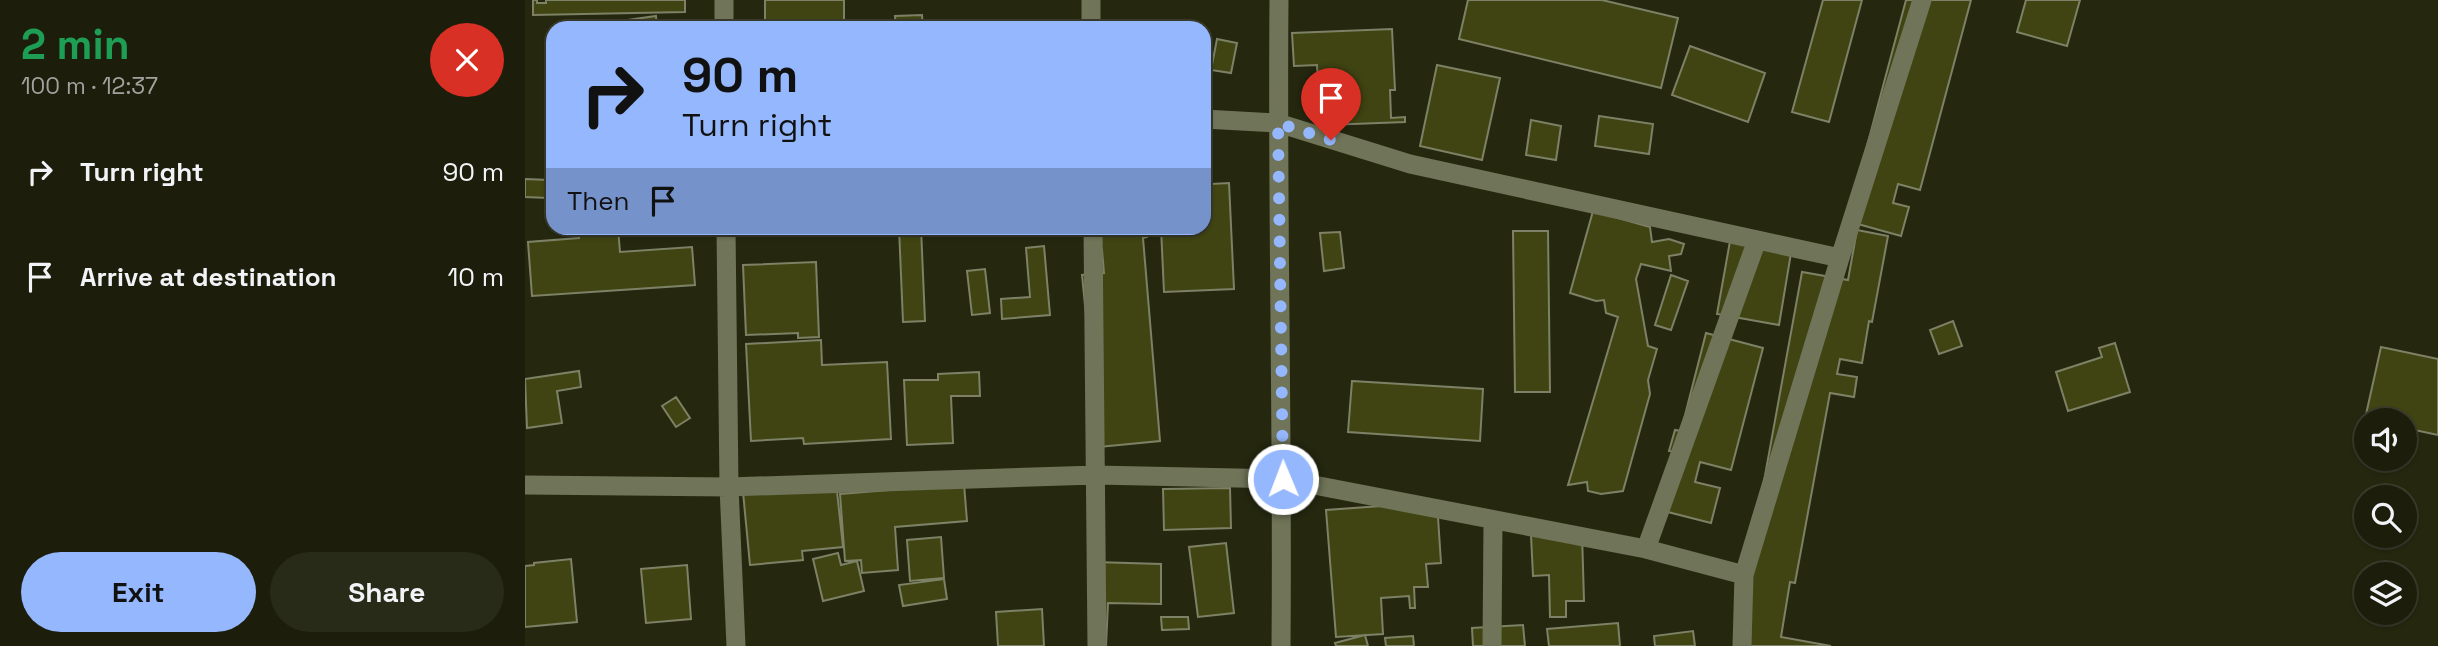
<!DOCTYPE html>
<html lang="en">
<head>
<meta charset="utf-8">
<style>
  body { margin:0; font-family:"Space Grotesk",sans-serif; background:#292b19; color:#f1f3f6; height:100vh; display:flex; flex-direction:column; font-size:26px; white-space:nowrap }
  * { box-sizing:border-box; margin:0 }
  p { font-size:23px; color:#a0a29d }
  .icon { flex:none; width:38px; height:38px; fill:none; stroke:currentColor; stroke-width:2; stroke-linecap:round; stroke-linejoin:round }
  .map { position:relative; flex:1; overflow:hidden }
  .sheet { display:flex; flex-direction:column; background:#1c1e0b; width:525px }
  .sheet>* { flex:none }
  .banner { position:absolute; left:21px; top:21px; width:665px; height:214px; border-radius:21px; box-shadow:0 2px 5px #0004,0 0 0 2px #3a3c2c; background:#94b7fd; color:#111; overflow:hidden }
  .tools { position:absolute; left:1829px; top:408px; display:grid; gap:14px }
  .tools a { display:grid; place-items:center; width:63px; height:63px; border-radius:50%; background:#1c1e0b; box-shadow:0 2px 5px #0004,0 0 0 2px #3a3c2c; font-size:35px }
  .pin { position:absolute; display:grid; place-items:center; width:60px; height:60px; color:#fff; margin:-72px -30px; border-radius:50% 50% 50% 0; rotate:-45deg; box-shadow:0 0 7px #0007 }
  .pin .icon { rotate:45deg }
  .me { position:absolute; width:77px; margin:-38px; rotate:359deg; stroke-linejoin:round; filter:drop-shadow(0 0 5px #0008) }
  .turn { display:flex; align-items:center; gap:24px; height:147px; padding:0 21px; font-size:32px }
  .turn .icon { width:91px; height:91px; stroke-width:2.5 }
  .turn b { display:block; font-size:49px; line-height:60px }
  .then { display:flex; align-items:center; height:66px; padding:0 21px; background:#0003; gap:14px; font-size:26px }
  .round { display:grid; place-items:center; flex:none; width:74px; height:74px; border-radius:37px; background:#292b19 }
  .headline { display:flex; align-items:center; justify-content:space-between; height:119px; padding:0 21px }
  h1 { font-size:42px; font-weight:700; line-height:52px; color:#1e9e55 }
  .button { display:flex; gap:14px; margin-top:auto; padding:14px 21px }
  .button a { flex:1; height:80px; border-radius:42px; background:#94b7fd; color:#111; font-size:28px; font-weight:700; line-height:80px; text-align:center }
  .button a+a { background:#292b19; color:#f1f3f6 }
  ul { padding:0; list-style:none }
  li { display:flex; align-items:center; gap:21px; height:105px; padding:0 21px }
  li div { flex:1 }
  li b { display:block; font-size:26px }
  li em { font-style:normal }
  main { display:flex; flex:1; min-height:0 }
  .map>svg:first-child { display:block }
  .building { fill:#404412; stroke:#7d8165; stroke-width:2 }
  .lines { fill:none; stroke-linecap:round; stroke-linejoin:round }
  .minor { stroke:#707458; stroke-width:19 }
  .route { stroke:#94b7fd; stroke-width:12; stroke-dasharray:0 21.6 }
</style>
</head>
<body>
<main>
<section class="sheet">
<div class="headline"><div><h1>2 min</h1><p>100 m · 12:37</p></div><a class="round" style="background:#d93025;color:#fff"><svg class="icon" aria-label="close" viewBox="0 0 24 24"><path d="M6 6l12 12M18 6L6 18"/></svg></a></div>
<ul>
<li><svg class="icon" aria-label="right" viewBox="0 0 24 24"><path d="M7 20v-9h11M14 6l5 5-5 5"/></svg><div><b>Turn right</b></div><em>90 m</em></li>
<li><svg class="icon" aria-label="arrive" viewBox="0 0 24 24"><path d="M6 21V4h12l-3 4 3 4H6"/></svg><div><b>Arrive at destination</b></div><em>10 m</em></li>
</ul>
<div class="button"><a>Exit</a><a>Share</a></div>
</section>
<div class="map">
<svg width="1913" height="646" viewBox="0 0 1913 646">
  <rect width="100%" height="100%" fill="#25280f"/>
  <path class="building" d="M8 0H12V3H21V0H160V12L8 15Z
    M240 0H319V28H240Z
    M943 0H1077L1153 18 1136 88 934 39Z
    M1298 0H1337L1304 122 1267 112Z
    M1381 0H1446L1395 190 1373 184 1368 203 1384 207 1376 236 1322 221Z
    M1501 0H1555L1542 46 1492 32Z
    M397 15 398 28H371L370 16Z
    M131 16 132 28H82L81 23Z
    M867 29 870 90H865L866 118 880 117V122L802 125 801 85H793L792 65 769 66 767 33Z
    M692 39 712 43 706 73 686 70Z
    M1165 46 1240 73 1223 122 1147 95Z
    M912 65 975 78 957 160 895 146Z
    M1074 116 1128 124 1124 154 1070 146Z
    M683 117 686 184 704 183 709 289 639 292 636 228H679V118Z
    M1006 120 1036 126 1031 160 1001 155Z
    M0 179 24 180 23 198 0 197Z
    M1068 211 1125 227 1127 242 1144 239 1159 244 1156 254 1144 256 1146 271 1116 264 1111 279 1123 346 1132 349 1123 380 1125 394 1098 491 1076 494 1063 491 1062 482 1043 485 1093 317 1081 313 1079 300 1071 301 1045 293Z
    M53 228H93L95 252 167 247 170 285 7 296 3 242 54 238Z
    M374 228H396L400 321 378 322Z
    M570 228H621L622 237 618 238 635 441 574 447 557 275 579 273 577 250Z
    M1207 230 1268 241 1254 325 1192 314Z
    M1332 230 1363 236 1347 322 1344 321 1337 363 1315 359 1312 374 1332 377 1329 397 1305 393 1270 583 1265 582 1256 637 1306 646H1209L1277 272 1323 280Z
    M988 231H1023L1025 392H990Z
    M815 232 819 268 799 271 795 233Z
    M519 246 525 315 477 319 476 299 505 297 501 248Z
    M291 262 294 337 273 338V333L221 335 218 265Z
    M460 269 465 313 447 315 442 271Z
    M1146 275 1163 281 1146 330 1130 325Z
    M1428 321 1437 346 1414 354 1405 330Z
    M1181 333 1238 348 1206 470 1175 462 1170 482 1195 488 1186 523 1135 510 1151 452 1144 451 1150 430 1156 431Z
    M296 340 297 365 362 362 366 439 279 444 278 438 226 441 221 344Z
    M1590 343 1605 392 1543 411 1531 372 1577 357 1574 348Z
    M1856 347 1913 359V435L1880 428V420L1840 419Z
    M54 371 56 387 32 391 37 423 2 428 0 379Z
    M454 372 455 396H426L428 443 382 445 379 380H413V374Z
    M827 381 958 389 955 441 823 432Z
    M151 397 165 418 151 427 137 406Z
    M311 482 318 547 277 551 278 560 225 565 218 492Z
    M439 484 442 521 370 527 373 570 337 573 336 560 320 561 315 494Z
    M705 488 706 528 639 530 638 489Z
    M912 502 916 563 901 564 903 587H889L890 608H885L884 596 856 598 858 634 811 637 801 510Z
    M1057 533 1059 601H1041V617H1025L1024 575 1008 576 1006 535Z
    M416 537 419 578 385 581 382 540Z
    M701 543 709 613 673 617 664 547Z
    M313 553 316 565 332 561 339 591 298 601 288 559Z
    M46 559 52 622 0 627V566L9 565V563Z
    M569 562 636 564V604L583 603 581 646Z
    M162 565 166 619 121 623 116 569Z
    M419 579 422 599 378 606 374 585Z
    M517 609 519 646H473L471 612Z
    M636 617H663L664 629 637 630Z
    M1093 623 1095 646H1024L1022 629Z
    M998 625 1000 646H948L947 628Z
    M1168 631 1170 646H1130L1129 636Z
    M840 635 843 646H811L810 643Z
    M888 636 889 646H861L860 638Z"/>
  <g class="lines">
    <path class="minor" d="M199 0V28
      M566 0V28
      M754 0C752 215 758 431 756 646
      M679 119 753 123 885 164 1315 258
      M201 228 204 487 211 646
      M568 228 572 646
      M0 485 204 487 571 475 758 479 1121 549 1219 575
      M1121 549 1232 240
      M967 646 968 521
      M1217 646 1219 575 1315 258 1397 0"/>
  </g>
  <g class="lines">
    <path class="route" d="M758 479 753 123 806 140"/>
  </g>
</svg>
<div class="tools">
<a><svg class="icon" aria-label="sound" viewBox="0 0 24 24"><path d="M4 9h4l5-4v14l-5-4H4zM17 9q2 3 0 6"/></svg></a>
<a><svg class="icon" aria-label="search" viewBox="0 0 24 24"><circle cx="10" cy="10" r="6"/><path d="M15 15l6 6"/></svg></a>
<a><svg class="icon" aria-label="layers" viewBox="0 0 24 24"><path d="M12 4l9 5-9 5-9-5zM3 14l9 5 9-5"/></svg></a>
</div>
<div class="pin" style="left:806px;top:140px;background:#d93025"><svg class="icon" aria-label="arrive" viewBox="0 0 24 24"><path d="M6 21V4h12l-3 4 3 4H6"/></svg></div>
<svg class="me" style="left:758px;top:479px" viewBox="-20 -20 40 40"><circle r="17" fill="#94b7fd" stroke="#fff" stroke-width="3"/><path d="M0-11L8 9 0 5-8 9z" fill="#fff"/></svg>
<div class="banner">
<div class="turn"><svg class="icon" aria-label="right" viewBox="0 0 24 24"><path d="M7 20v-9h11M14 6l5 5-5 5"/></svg><div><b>90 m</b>Turn right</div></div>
<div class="then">Then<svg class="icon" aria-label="arrive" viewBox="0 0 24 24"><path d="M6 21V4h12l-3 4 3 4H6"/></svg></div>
</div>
</div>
</main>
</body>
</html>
